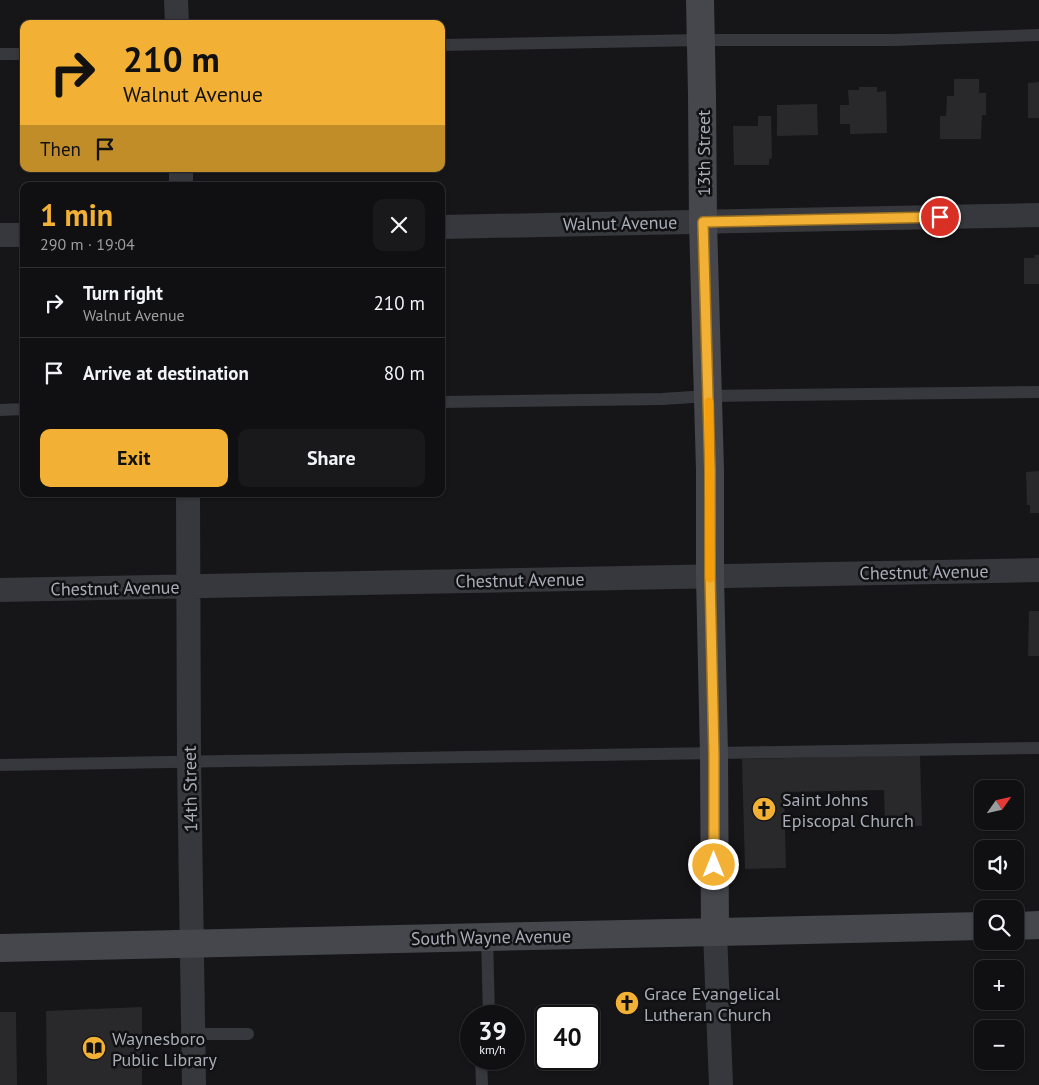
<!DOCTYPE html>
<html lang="en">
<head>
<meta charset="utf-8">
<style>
  body { margin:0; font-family:"PT Sans",sans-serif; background:#19191b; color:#f1f3f6; height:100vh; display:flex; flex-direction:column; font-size:19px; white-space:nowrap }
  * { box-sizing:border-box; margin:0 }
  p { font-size:16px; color:#9c9d9f }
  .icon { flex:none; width:28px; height:28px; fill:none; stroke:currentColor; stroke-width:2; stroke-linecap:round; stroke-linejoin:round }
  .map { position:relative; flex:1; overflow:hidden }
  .panel { position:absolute; left:20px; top:182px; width:425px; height:315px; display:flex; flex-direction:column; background:#101012; border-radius:10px; box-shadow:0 1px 4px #0004,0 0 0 1px #303032 }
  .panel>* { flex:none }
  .guide { position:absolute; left:20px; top:20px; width:425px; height:152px; border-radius:10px; box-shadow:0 1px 4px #0004,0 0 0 1px #303032; background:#f2b134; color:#111; overflow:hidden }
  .needle { width:32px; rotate:56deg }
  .tools { position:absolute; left:974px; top:780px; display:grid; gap:10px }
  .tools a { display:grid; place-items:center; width:50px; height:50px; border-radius:10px; background:#101012; box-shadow:0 1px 4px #0004,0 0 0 1px #303032; font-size:25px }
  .speed { position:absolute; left:460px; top:1005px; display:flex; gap:10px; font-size:25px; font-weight:700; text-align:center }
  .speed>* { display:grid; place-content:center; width:65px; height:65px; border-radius:50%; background:#101012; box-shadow:0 1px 4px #0004,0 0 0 1px #303032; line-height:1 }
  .speed small { font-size:12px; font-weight:400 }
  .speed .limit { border:2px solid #111; border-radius:8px; background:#fff; color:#111 }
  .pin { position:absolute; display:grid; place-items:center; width:42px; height:42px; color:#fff; margin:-21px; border:2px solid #fff; border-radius:50%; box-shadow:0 1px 5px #0007 }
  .me { position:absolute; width:55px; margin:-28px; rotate:0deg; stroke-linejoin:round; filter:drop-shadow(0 0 4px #0008) }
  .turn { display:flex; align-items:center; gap:18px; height:105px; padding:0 20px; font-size:22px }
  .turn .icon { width:65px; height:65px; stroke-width:2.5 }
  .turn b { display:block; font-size:35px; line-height:42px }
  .then { display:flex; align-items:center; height:48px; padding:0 20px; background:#0003; gap:10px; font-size:19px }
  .round { display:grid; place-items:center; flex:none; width:52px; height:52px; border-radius:10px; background:#19191b }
  .overview { display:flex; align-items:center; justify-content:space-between; height:85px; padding:0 20px }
  h1 { font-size:30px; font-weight:700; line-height:38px; color:#f2b134 }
  .primary-button { display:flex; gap:10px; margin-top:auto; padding:10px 20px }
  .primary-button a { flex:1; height:58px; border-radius:10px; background:#f2b134; color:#111; font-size:20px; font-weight:700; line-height:58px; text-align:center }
  .primary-button a+a { background:#19191b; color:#f1f3f6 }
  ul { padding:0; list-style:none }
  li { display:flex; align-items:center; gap:15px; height:70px; padding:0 20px; border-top:1px solid #303032 }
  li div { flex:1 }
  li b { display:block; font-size:19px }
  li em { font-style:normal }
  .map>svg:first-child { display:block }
  .building { fill:#29292c }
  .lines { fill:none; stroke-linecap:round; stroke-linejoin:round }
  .lane { stroke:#37383d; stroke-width:12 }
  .street { stroke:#37383d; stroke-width:24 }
  .secondary { stroke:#45474d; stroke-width:28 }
  .route-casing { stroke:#9d7322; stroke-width:12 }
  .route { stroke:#f2b134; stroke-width:9 }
  .slow { stroke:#f59e0b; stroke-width:9 }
  .labels { text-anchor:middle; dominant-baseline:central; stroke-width:5; stroke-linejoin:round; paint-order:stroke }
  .street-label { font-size:18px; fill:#a8adb8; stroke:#111113 }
  .poi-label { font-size:18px; fill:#a8adb8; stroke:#111113; text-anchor:start }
</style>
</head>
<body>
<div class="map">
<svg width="1039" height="1085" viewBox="0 0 1039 1085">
  <rect width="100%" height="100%" fill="#161618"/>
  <path class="building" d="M954 79H979V93H986V115H982L981 139H940V116H946L947 96H954Z
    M1039 82V118H1028V83Z
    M859 87H877V92L886 91 887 133 850 134V124H840V105H849L848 90H859Z
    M817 104 818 135 777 136V105Z
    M758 116H771L772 158 769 159V165H734L733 126H758Z
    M1034 255H1039V284H1024V258H1035Z
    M1039 471V513H1030V505H1027L1026 472Z
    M1029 611H1039V656H1028Z
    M920 755 922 826H885L884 790 784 792 786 868 745 869 742 759Z
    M142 1007V1085H47L46 1011Z
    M0 1012H16L17 1085H0Z"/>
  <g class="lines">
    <path class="lane" d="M441 45 701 40H893L1039 35
      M0 54H24
      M441 402 662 399 708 396 1039 392
      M0 410 24 409
      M0 765C346 757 693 755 1039 748
      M487 937 489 1016
      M193 1034H248
      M481 1059 482 1085"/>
    <path class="street" d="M176 0 177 24
      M181 169V186
      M441 227 1039 215
      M0 235H24
      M188 494 189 761 194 1085
      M0 590 1039 570
      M715 932 721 1085"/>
    <path class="secondary" d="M700 0 702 95 703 222 710 470V576L714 755 715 932
      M1015 926 1039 925
      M0 948 982 926"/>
  </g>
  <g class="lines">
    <g class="route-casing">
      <path id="route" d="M714 865V755L710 576V470L703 222 940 217"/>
    </g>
    <use href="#route" class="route"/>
    <path class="slow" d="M709 402 710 578"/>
  </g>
  <defs>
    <g id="church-disc" transform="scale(1.25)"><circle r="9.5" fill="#f2b134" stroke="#111113"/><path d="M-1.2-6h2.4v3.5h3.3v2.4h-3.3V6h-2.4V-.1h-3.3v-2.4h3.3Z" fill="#111"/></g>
    <g id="library-disc" transform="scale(1.25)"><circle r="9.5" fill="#f2b134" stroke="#111113"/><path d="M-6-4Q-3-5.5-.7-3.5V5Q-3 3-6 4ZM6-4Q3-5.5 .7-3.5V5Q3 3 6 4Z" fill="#111"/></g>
  </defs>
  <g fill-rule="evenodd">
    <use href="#church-disc" x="764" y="809"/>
    <use href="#church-disc" x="627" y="1003"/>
    <use href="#library-disc" x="94" y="1048"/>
  </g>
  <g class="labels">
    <g class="street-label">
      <text transform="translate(703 153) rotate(-90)">13th Street</text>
      <text transform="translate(620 223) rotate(-1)">Walnut Avenue</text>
      <text transform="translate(924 572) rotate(-1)">Chestnut Avenue</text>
      <text transform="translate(520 580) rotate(-1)">Chestnut Avenue</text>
      <text transform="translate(115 588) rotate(-1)">Chestnut Avenue</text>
      <text transform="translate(190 789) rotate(-91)">14th Street</text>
      <text transform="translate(491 937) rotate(-1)">South Wayne Avenue</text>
    </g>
    <g class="poi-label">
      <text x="782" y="799">Saint Johns<tspan x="782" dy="21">Episcopal Church</tspan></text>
      <text x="644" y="993">Grace Evangelical<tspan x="644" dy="21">Lutheran Church</tspan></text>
      <text x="112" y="1038">Waynesboro<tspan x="112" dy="21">Public Library</tspan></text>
    </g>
  </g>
</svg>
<div class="tools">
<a><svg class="needle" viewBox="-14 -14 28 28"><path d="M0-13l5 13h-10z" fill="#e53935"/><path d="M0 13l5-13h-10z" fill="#9c9d9f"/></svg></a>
<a><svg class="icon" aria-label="sound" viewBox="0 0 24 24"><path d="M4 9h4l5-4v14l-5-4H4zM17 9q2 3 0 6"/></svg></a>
<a><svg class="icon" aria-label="search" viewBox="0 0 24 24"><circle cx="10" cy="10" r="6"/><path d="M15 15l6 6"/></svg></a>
<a>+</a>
<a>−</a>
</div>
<div class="speed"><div>39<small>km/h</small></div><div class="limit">40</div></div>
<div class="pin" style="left:940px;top:217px;background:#d93025"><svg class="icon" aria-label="arrive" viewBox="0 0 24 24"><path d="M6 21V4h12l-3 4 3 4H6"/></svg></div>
<svg class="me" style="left:714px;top:865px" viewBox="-20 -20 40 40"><circle r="17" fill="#f2b134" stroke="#fff" stroke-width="3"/><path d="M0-11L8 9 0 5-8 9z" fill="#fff"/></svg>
<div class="guide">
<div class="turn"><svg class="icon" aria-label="right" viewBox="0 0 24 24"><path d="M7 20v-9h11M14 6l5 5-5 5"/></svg><div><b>210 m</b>Walnut Avenue</div></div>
<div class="then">Then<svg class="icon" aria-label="arrive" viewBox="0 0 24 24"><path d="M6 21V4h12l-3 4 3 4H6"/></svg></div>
</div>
<section class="panel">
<div class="overview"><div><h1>1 min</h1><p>290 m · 19:04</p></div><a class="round"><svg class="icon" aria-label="close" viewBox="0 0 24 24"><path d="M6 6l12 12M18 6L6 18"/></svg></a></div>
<ul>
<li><svg class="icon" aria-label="right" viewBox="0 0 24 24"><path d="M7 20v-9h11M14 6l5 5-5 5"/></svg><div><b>Turn right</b><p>Walnut Avenue</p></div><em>210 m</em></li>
<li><svg class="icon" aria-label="arrive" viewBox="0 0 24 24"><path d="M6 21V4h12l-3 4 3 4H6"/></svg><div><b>Arrive at destination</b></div><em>80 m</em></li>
</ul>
<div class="primary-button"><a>Exit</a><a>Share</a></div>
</section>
</div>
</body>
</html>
